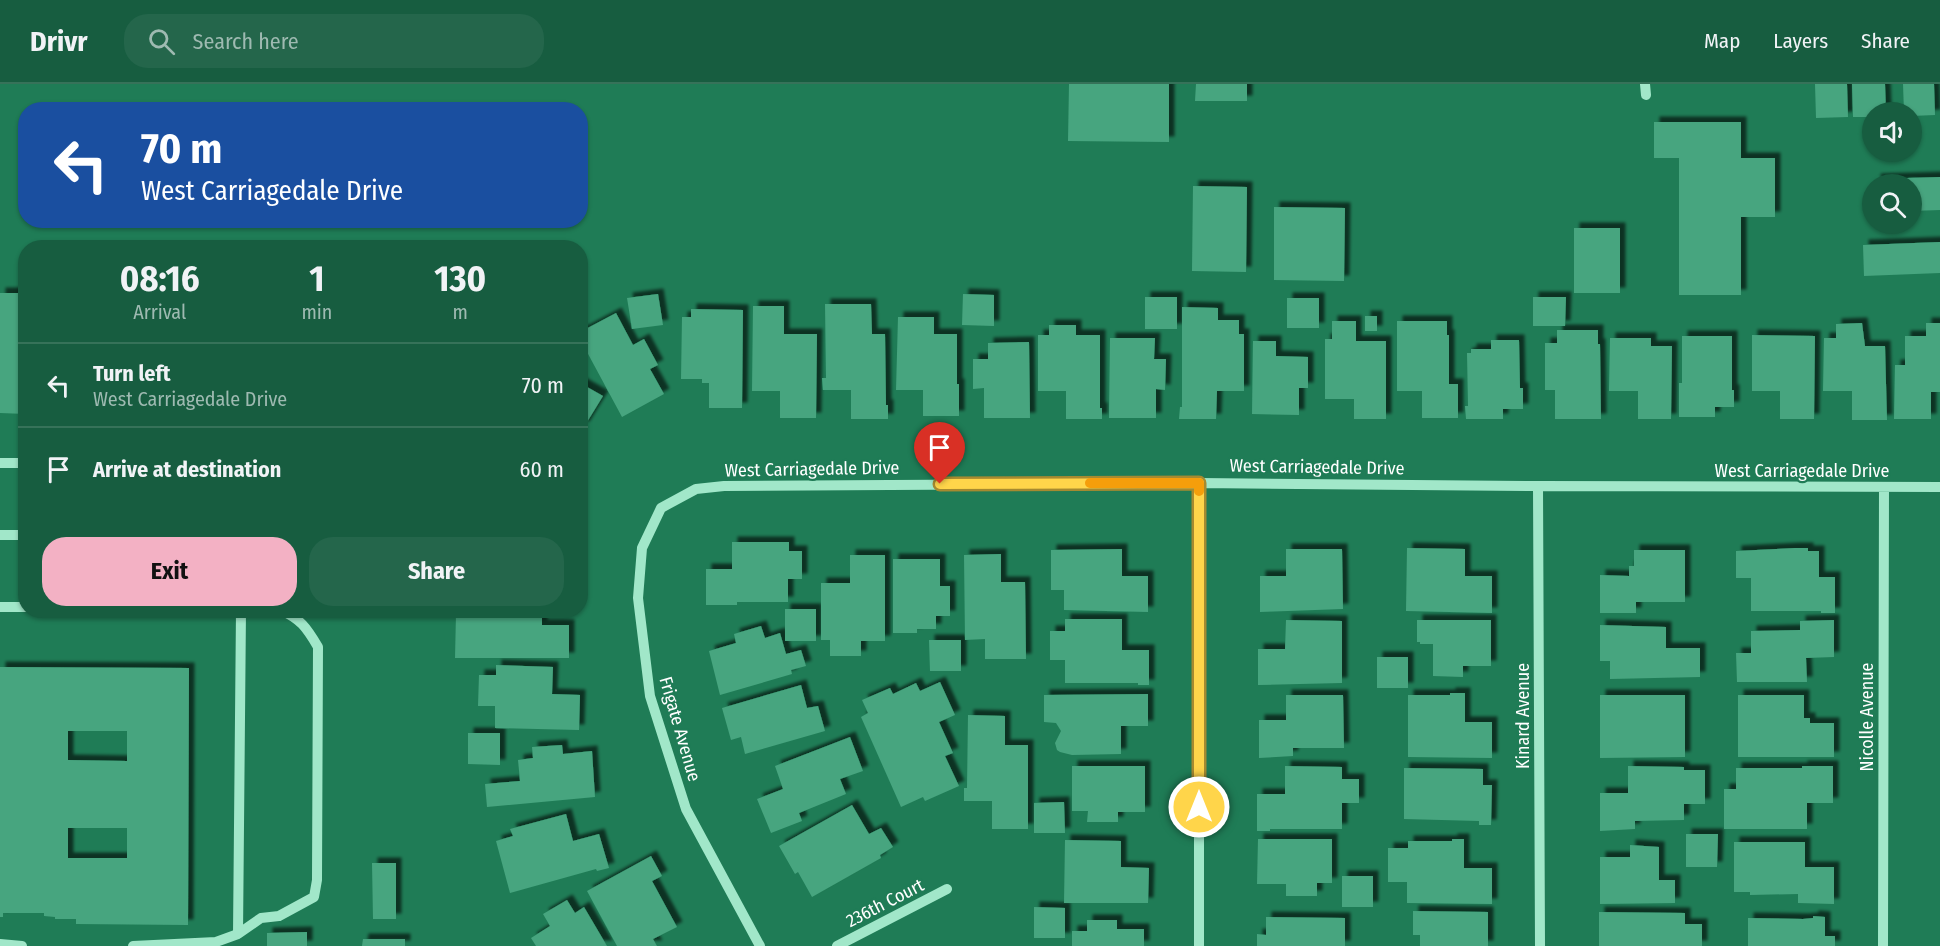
<!DOCTYPE html>
<html lang="en">
<head>
<meta charset="utf-8">
<style>
  body { margin:0; font-family:"Fira Sans Condensed",sans-serif; background:#24664b; color:#f1f3f6; height:100vh; display:flex; flex-direction:column; font-size:22px; white-space:nowrap }
  * { box-sizing:border-box; margin:0 }
  p { font-size:20px; color:#9ebab1 }
  .icon { flex:none; width:33px; height:33px; fill:none; stroke:currentColor; stroke-width:2; stroke-linecap:round; stroke-linejoin:round }
  .map { position:relative; flex:1; overflow:hidden }
  .panel { position:absolute; left:18px; top:156px; width:570px; height:378px; display:flex; flex-direction:column; background:#175d40; border-radius:24px; box-shadow:0 2px 4px #0004 }
  .panel>* { flex:none }
  .banner { position:absolute; left:18px; top:18px; width:570px; height:126px; border-radius:24px; box-shadow:0 2px 4px #0004; background:#1a4fa0; color:#fff; overflow:hidden }
  .tools { position:absolute; left:1862px; top:18px; display:grid; gap:12px }
  .tools a { display:grid; place-items:center; width:60px; height:60px; border-radius:50%; background:#175d40; box-shadow:0 2px 4px #0004; font-size:30px }
  .pin { position:absolute; display:grid; place-items:center; width:51px; height:51px; color:#fff; margin:-62px -26px; border-radius:50% 50% 50% 0; rotate:-45deg; box-shadow:0 0 6px #0007 }
  .pin .icon { rotate:45deg }
  .me { position:absolute; width:66px; margin:-33px; rotate:0deg; stroke-linejoin:round; filter:drop-shadow(0 0 4px #0008) }
  .turn { display:flex; align-items:center; gap:21px; height:126px; padding:0 24px; font-size:27px }
  .turn .icon { width:78px; height:78px; stroke-width:2.5 }
  .turn b { display:block; font-size:42px; line-height:51px }
  .eta { display:flex; justify-content:space-evenly; align-items:center; height:102px; text-align:center }
  .eta b { font-size:36px; font-weight:700; line-height:42px }
  .button { display:flex; gap:12px; margin-top:auto; padding:12px 24px }
  .button a { flex:1; height:69px; border-radius:24px; background:#f3b1c4; color:#111; font-size:24px; font-weight:700; line-height:69px; text-align:center }
  .button a+a { background:#24664b; color:#f1f3f6 }
  ul { padding:0; list-style:none }
  li { display:flex; align-items:center; gap:18px; height:84px; padding:0 24px; border-top:2px solid #367259 }
  li div { flex:1 }
  li b { display:block; font-size:22px }
  li em { font-style:normal }
  header { display:flex; align-items:center; gap:36px; box-sizing:border-box; height:84px; padding:0 30px; background:#175d40; border-bottom:2px solid #367259 }
  header strong { font-size:28px }
  nav { display:flex; gap:33px; margin-inline-start:auto; font-size:21px }
  .search { width:420px; height:54px; background:#24664b; display:flex; align-items:center; gap:15px; box-sizing:border-box; padding:0 21px; border-radius:24px; color:#9ebab1; font-size:22px }
  .map>svg:first-child { display:block }
  .building { fill:#47a57f; fill-rule:evenodd; filter:url(#shadow) }
  .lines { fill:none; stroke-linecap:round; stroke-linejoin:round }
  .minor { stroke:#a1e7c9; stroke-width:10 }
  .route-casing { stroke:#a68a30; stroke-width:15 }
  .route { stroke:#ffd54a; stroke-width:10 }
  .slow { stroke:#f59e0b; stroke-width:10 }
  .labels { text-anchor:middle; dominant-baseline:central; stroke-width:4.5; stroke-linejoin:round; paint-order:stroke }
  .street-label { font-size:18px; fill:#fff; stroke:#1f7c56 }
</style>
</head>
<body>
<header>
<strong>Drivr</strong>
<div class="search"><svg class="icon" aria-label="search" viewBox="0 0 24 24"><circle cx="10" cy="10" r="6"/><path d="M15 15l6 6"/></svg>Search here</div>
<nav><a>Map</a><a>Layers</a><a>Share</a></nav>
</header>
<div class="map">
<svg width="1940" height="862" viewBox="0 0 1940 862">
  <defs>
    <filter id="shadow"><feDropShadow dx="5.5" dy="-5.5" stdDeviation="1.5" flood-color="#0009"/></filter>
  </defs>
  <rect width="100%" height="100%" fill="#1f7c56"/>
  <path class="building" d="M1069 0H1169V58L1068 57Z
    M1196 0H1247V17H1195Z
    M1815 0H1847L1848 33 1816 34Z
    M1852 0H1885L1886 28H1872V33H1853Z
    M1903 0H1934L1935 31 1911 32V28H1904Z
    M1654 38H1741V74H1775V133H1741V211H1679V74H1654Z
    M1940 93V126L1911 127V100H1876L1875 95Z
    M1193 102 1247 103 1246 188 1192 187Z
    M1274 123 1345 124 1344 197 1274 196Z
    M1574 144H1620V209H1574Z
    M1940 158V189L1864 192 1863 161Z
    M0 209H26V330L0 329Z
    M658 210 663 241 632 245 627 214Z
    M963 210 994 211V242L962 241Z
    M1145 213H1177V245H1145Z
    M1533 213H1566L1565 242H1533Z
    M1287 214H1319V244H1287Z
    M825 220H871L872 250H885L886 321H888V335H851V306H823L822 294H826Z
    M753 222H784V250H817L816 334H780V307H752Z
    M1182 223 1218 224V236H1239V250H1244V307H1217L1216 335H1179L1180 323H1182Z
    M691 225 743 226 742 324H709V299H702V295H681L682 233H691Z
    M616 229 633 261 644 255 658 281 650 285 664 310 622 333 580 255V248Z
    M1365 232H1377V247H1365Z
    M898 233H934V250H957V300H959V332H923V306H896Z
    M1332 237H1356V257H1386V335H1354V315H1325V255H1332Z
    M1397 237H1447V251H1449V300H1458V334H1422V307H1397Z
    M1862 239 1865 262H1885L1887 336H1852V307H1823L1824 254H1836V240Z
    M1926 239H1940V308H1931V335H1894L1895 281H1905V252H1926Z
    M1049 241H1076V251H1100V324H1102V335H1066V307H1038V251H1049Z
    M1557 246H1598V260H1600L1601 335H1555V306H1545V259H1557Z
    M1752 251 1815 252 1814 335H1780V307H1752Z
    M1682 252H1732V306H1734V323H1715V333H1679V299H1682Z
    M1110 254H1155L1154 275H1166L1165 306 1156 305V334H1109Z
    M1610 254H1651V262H1672L1671 335H1638V307H1609Z
    M1491 256H1519L1520 304H1523V325H1503V335H1466L1465 322H1468L1467 269H1471V265H1491Z
    M1253 257H1276V272L1308 273V304H1299V331L1252 330Z
    M1029 258 1030 334H984V304L973 305V275H988V259Z
    M580 299 603 312 584 343 580 341Z
    M732 458H789V467H802V495H788V518H737V521H706V485H732Z
    M1407 464 1465 465V492H1492V529L1406 527Z
    M1795 464H1808V467H1819V493H1835V529H1821V527H1751V494H1736V467Z
    M1122 465V492H1148V528L1064 526V506H1051V466Z
    M1286 465H1342L1343 525 1260 528V492H1286Z
    M1634 466H1685V518H1636V529H1600V491L1629 492V482H1634Z
    M1001 470V498H1025L1026 575H985V555L965 556 964 471Z
    M850 471H885V557H861V572H830V556H821V499H850Z
    M893 475H940V502H950V532H936V545H917V549H893Z
    M785 525H816V557H785Z
    M486 526H542V541H569V574H455L456 530H486Z
    M1065 535H1122V566H1149V601H1138V599H1065V576H1050V547H1065Z
    M1286 536 1342 537V599L1258 601V565H1285Z
    M1417 536H1491V582H1463V593L1433 592V560H1420V558H1417Z
    M1834 536V573L1806 574 1807 598H1737L1736 569H1751V547L1800 546V537Z
    M1600 541 1666 543V564H1700V593L1610 595V577H1600Z
    M761 542 765 554 780 549 786 570 801 566 806 582 791 586 792 590 720 611 709 567 736 559 734 550Z
    M929 556H961V587H930Z
    M1377 573H1408V604H1377Z
    M496 581 553 583 552 610 580 611 579 646 495 644V622H478L479 591H496Z
    M0 583 189 584 188 841 76 840V835H55V833L44 832V829H3V833H0ZM68 647H127V677L68 676ZM68 744H127V774H68Z
    M940 598 955 631 939 638 953 669 945 672 959 702 925 717 923 713 901 723 861 633 868 629 862 616 890 604 893 610 916 599 920 607Z
    M801 601 807 624 818 622 825 647 745 670 741 653 731 656 722 624Z
    M1450 609H1465V638H1492V674L1408 673V611H1450Z
    M1148 610V642H1121V670L1072 671 1060 668 1057 666 1055 659 1061 647 1056 639 1044 638V611Z
    M1286 611H1343L1344 664H1293V672L1259 674V636H1286Z
    M1600 611H1685V673L1600 674Z
    M1738 611H1804V634H1810V639H1834V673H1738Z
    M968 631 1005 632V661H1028V745H992V717H964V704H967Z
    M468 649H500V681L468 680Z
    M850 653 863 687 840 695 846 710 799 729 802 737 771 749 757 715 783 705 775 682Z
    M562 661 563 670 592 667 595 713 487 723 485 700 520 697 518 676 533 674 532 663Z
    M1072 682H1145V728H1118V738H1087L1088 727H1072Z
    M1285 682 1342 683V695H1359V719H1342V745H1270V747H1257V710H1285Z
    M1628 682 1684 683V686H1705V720H1684V736L1635 737V745L1600 747V709H1628Z
    M1802 682H1833V719H1807V745H1724V705H1736V684H1802Z
    M1404 684 1483 685V701H1492L1491 741H1479V737L1404 735Z
    M1064 718 1065 749H1034V719Z
    M852 721 869 750 881 744 893 763 880 771 881 774 812 813 798 788 795 790 779 762Z
    M566 730 573 757 599 750 609 784 597 787 596 785 510 809 496 757 513 752 510 745Z
    M1686 750H1718L1717 783H1686Z
    M1258 755H1332V799H1317V812H1286V800H1257Z
    M1452 755H1464V784H1492V820L1407 819V798H1388V764H1408V757H1452Z
    M1065 756 1121 757V783L1149 784 1148 819H1064Z
    M1734 758H1805V783H1834V820L1798 819V810L1750 811V808H1734Z
    M1630 761 1659 763V796H1675V819L1600 820V773H1630Z
    M651 772 662 792 652 797 677 843 653 855 657 862H617L587 807Z
    M372 779H396V835H373Z
    M1342 792H1373V823H1342Z
    M567 816 575 829 584 823 607 862H536L531 854 550 842 543 830Z
    M1034 823 1065 824V854H1034Z
    M1413 827 1488 828V862H1420V851H1413Z
    M1599 828 1685 829V840H1702V862H1599Z
    M1813 832 1825 833V852H1835V862H1748V834L1803 835 1813 834Z
    M1266 833 1345 834V862H1257V850L1266 851Z
    M1087 836H1117V845H1144V862H1072V847H1087Z
    M307 848V862H267V849Z
    M363 855H405V862H362Z"/>
  <g class="lines">
    <path class="minor" d="M1645 0 1646 11
      M0 379H26
      M1199 399V862
      M1538 402 1540 862
      M0 451H26
      M0 523H26
      M238 850 241 526
      M0 860 22 862
      M133 862 216 858 238 850 261 834 279 832 314 813 317 796 318 563C307 544 300 534 280 526
      M760 862 686 725 650 612 638 514 642 464 661 424 696 405 724 402 1199 399 1538 402 1940 403
      M837 862 947 805
      M1883 862 1884 403"/>
  </g>
  <g class="lines">
    <g class="route-casing">
      <path id="route" d="M940 400 1199 399V723"/>
    </g>
    <use href="#route" class="route"/>
    <path class="slow" d="M1090 399H1199V407"/>
  </g>
  <g class="labels">
    <g class="street-label">
      <text transform="translate(1317 383) rotate(1)">West Carriagedale Drive</text>
      <text transform="translate(812 385) rotate(-1)">West Carriagedale Drive</text>
      <text x="1802" y="387">West Carriagedale Drive</text>
      <text transform="translate(1523 632) rotate(-90)">Kinard Avenue</text>
      <text transform="translate(1867 633) rotate(-90)">Nicolle Avenue</text>
      <text transform="translate(680 645) rotate(74)">Frigate Avenue</text>
      <text transform="translate(885 819) rotate(-27)">236th Court</text>
    </g>
  </g>
</svg>
<div class="tools">
<a><svg class="icon" aria-label="sound" viewBox="0 0 24 24"><path d="M4 9h4l5-4v14l-5-4H4zM17 9q2 3 0 6"/></svg></a>
<a><svg class="icon" aria-label="search" viewBox="0 0 24 24"><circle cx="10" cy="10" r="6"/><path d="M15 15l6 6"/></svg></a>
</div>
<div class="pin" style="left:940px;top:400px;background:#d93025"><svg class="icon" aria-label="arrive" viewBox="0 0 24 24"><path d="M6 21V4h12l-3 4 3 4H6"/></svg></div>
<svg class="me" style="left:1199px;top:723px" viewBox="-20 -20 40 40"><circle r="17" fill="#ffd54a" stroke="#fff" stroke-width="3"/><path d="M0-11L8 9 0 5-8 9z" fill="#fff"/></svg>
<div class="banner">
<div class="turn"><svg class="icon" aria-label="left" viewBox="0 0 24 24"><path d="M17 20v-9H6M10 6l-5 5 5 5"/></svg><div><b>70 m</b>West Carriagedale Drive</div></div>
</div>
<section class="panel">
<div class="eta">
<div><b>08:16</b><p>Arrival</p></div>
<div><b>1</b><p>min</p></div>
<div><b>130</b><p>m</p></div>
</div>
<ul>
<li><svg class="icon" aria-label="left" viewBox="0 0 24 24"><path d="M17 20v-9H6M10 6l-5 5 5 5"/></svg><div><b>Turn left</b><p>West Carriagedale Drive</p></div><em>70 m</em></li>
<li><svg class="icon" aria-label="arrive" viewBox="0 0 24 24"><path d="M6 21V4h12l-3 4 3 4H6"/></svg><div><b>Arrive at destination</b></div><em>60 m</em></li>
</ul>
<div class="button"><a>Exit</a><a>Share</a></div>
</section>
</div>
</body>
</html>
